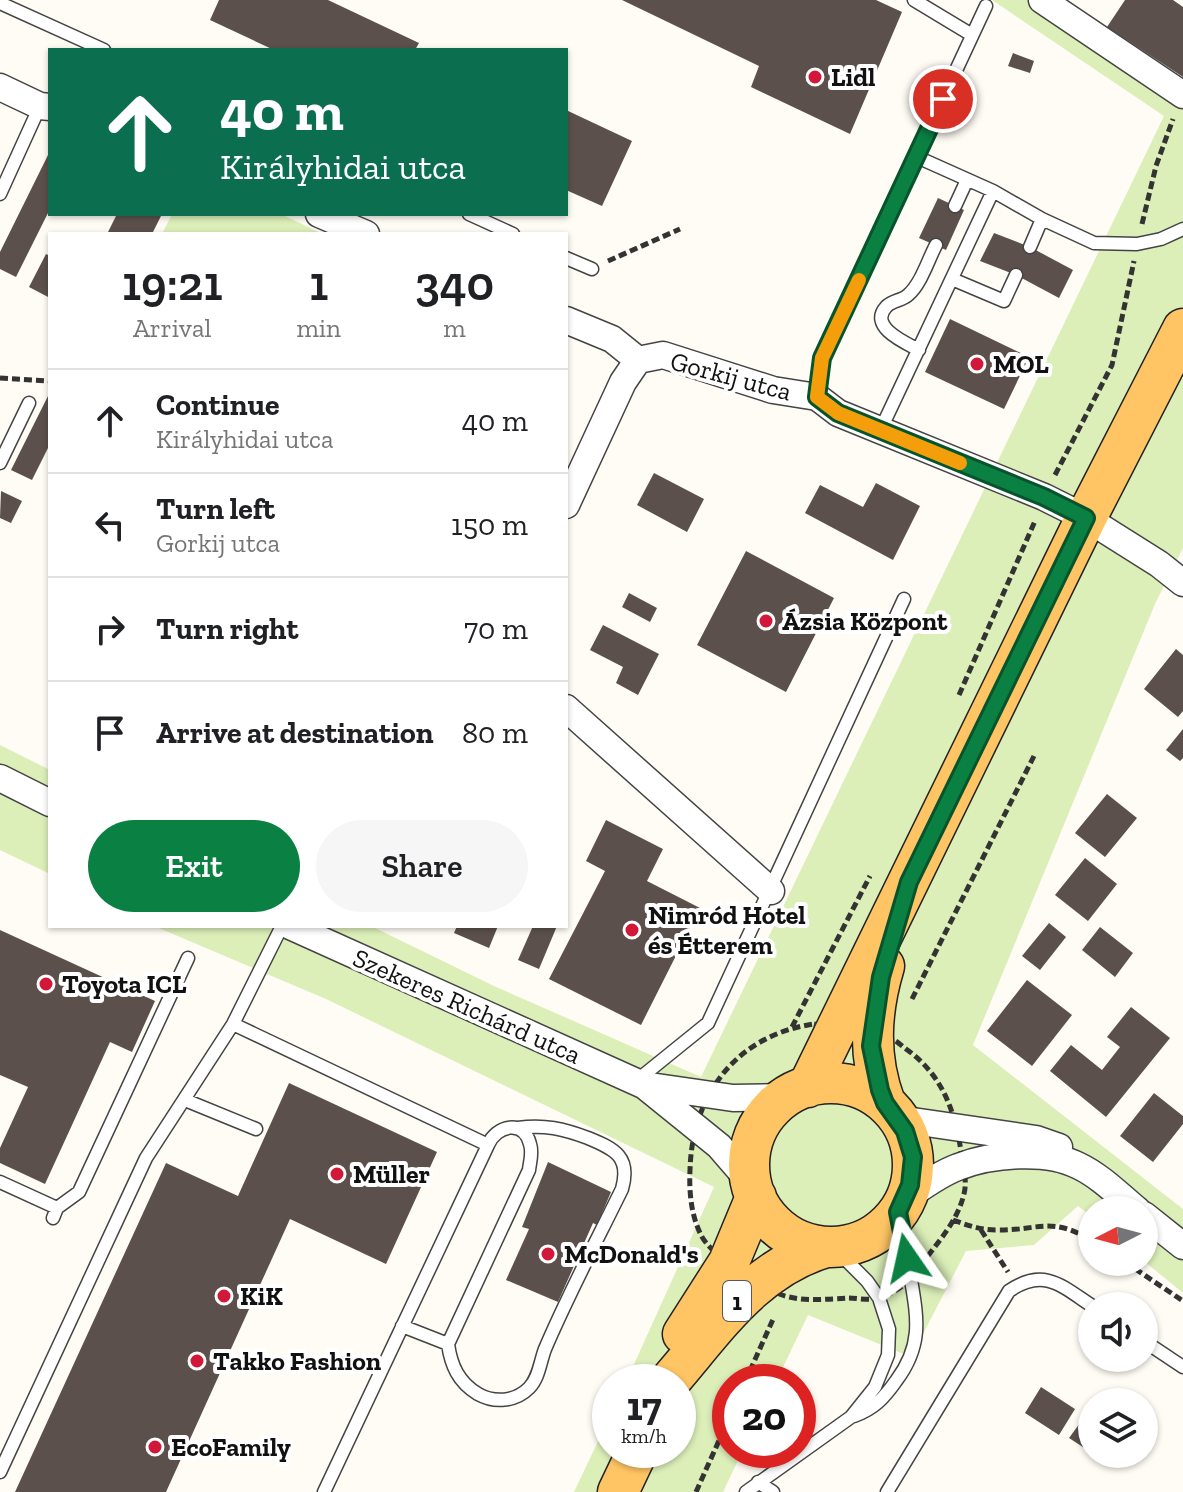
<!DOCTYPE html>
<html lang="en">
<head>
<meta charset="utf-8">
<style>
  body { margin:0; font-family:"Zilla Slab",serif; background:#f6f6f6; color:#202124; height:100vh; display:flex; flex-direction:column; font-size:30px; white-space:nowrap }
  * { box-sizing:border-box; margin:0 }
  p { font-size:26px; color:#757577 }
  .icon { flex:none; width:44px; height:44px; fill:none; stroke:currentColor; stroke-width:2; stroke-linecap:round; stroke-linejoin:round }
  .map { position:relative; flex:1; overflow:hidden }
  .panel { position:absolute; left:48px; top:232px; width:520px; height:696px; display:flex; flex-direction:column; background:#fff; border-radius:0px; box-shadow:0 2px 6px #0004 }
  .panel>* { flex:none }
  .top-card { position:absolute; left:48px; top:48px; width:520px; height:168px; border-radius:0px; box-shadow:0 2px 6px #0004; background:#0b6e4f; color:#fff; overflow:hidden }
  .needle { width:52px; rotate:264deg }
  .buttons { position:absolute; left:1078px; top:1196px; display:grid; gap:16px }
  .buttons a { display:grid; place-items:center; width:80px; height:80px; border-radius:50%; background:#fff; box-shadow:0 2px 6px #0004; font-size:40px }
  .speed { position:absolute; left:592px; top:1364px; display:flex; gap:16px; font-size:40px; font-weight:700; text-align:center }
  .speed>* { display:grid; place-content:center; width:104px; height:104px; border-radius:50%; background:#fff; box-shadow:0 2px 6px #0004; line-height:1 }
  .speed small { font-size:20px; font-weight:400 }
  .speed .limit { border:12px solid #d22; background:#fff; color:#111 }
  .pin { position:absolute; display:grid; place-items:center; width:68px; height:68px; color:#fff; margin:-34px; border:4px solid #fff; border-radius:50%; box-shadow:0 2px 8px #0007 }
  .me { position:absolute; width:88px; margin:-44px; rotate:349deg; stroke-linejoin:round; filter:drop-shadow(0 0 6px #0008) }
  .turn { display:flex; align-items:center; gap:28px; height:168px; padding:0 40px; font-size:36px }
  .turn .icon { width:104px; height:104px; stroke-width:2.5 }
  .turn b { display:block; font-size:56px; line-height:68px }
  .eta { display:flex; justify-content:space-evenly; align-items:center; height:136px; text-align:center }
  .eta b { font-size:48px; font-weight:600; line-height:56px }
  .button { display:flex; gap:16px; margin-top:auto; padding:16px 40px }
  .button a { flex:1; height:92px; border-radius:48px; background:#0b8043; color:#fff; font-size:32px; font-weight:600; line-height:92px; text-align:center }
  .button a+a { background:#f6f6f6; color:#202124 }
  ul { padding:0; list-style:none }
  li { display:flex; align-items:center; gap:24px; height:104px; padding:0 40px; border-top:2px solid #e0e0e0 }
  li div { flex:1 }
  li b { display:block; font-size:30px }
  li em { font-style:normal }
  .map>svg:first-child { display:block }
  .green { fill:#dcefb9 }
  .building { fill:#5b504c }
  .lines { fill:none; stroke-linecap:round; stroke-linejoin:round }
  .lane-casing { stroke:#444; stroke-width:15 }
  .street-casing { stroke:#444; stroke-width:29 }
  .primary-casing { stroke:#222; stroke-width:43 }
  .path { stroke:#333; stroke-width:5; stroke-dasharray:8 4; stroke-linecap:butt }
  .lane { stroke:#fff; stroke-width:12 }
  .street { stroke:#fff; stroke-width:26 }
  .primary { stroke:#ffc565; stroke-width:40 }
  .route-casing { stroke:#07532c; stroke-width:20 }
  .route { stroke:#0b8043; stroke-width:14 }
  .slow { stroke:#f59e0b; stroke-width:14 }
  .poi-dot { fill:#d21839; stroke:#fff; stroke-width:3 }
  .labels { text-anchor:middle; dominant-baseline:central; stroke-width:8; stroke-linejoin:round; paint-order:stroke }
  .shield { fill:#fff; stroke:#585858; stroke-width:2 }
  .shield-label { font-size:24px; font-weight:bold; fill:#111 }
  .poi-label { font-size:26px; font-weight:bold; fill:#111; stroke:#fff; text-anchor:start }
  .street-label { font-size:26px; fill:#111; stroke:#fff }
</style>
</head>
<body>
<div class="map">
<svg width="1183" height="1492" viewBox="0 0 1183 1492">
  <rect width="100%" height="100%" fill="#fffcf5"/>
  <path class="green" d="M992 0H1058L1183 86V548L1155 604 973 1045 1183 1209V1293L1144 1261V1210H1092V1217L1078 1206 1034 1245 966 1251 911 1357 808 1315 776 1382H730V1450H743L723 1492H574L610 1416V1450H678V1382H626L714 1187 326 999 154 926H371L494 986 701 1077 1164 116Z
    M172 214H281L323 234H162Z
    M0 745 50 770V874L0 850Z"/>
  <path class="building" d="M219 0H328L419 43 415 50H274L210 20Z
    M622 0H876L902 12 850 134 751 87 759 66Z
    M1125 0H1173L1183 7V77L1107 27Z
    M1013 53 1034 61 1030 73 1008 66Z
    M566 110 632 141 602 206 566 190Z
    M50 151V209L16 277 0 269V252Z
    M938 198 964 210 946 250 919 238Z
    M117 214H162L152 234H107Z
    M994 233 1030 247 1073 270 1059 298 1016 275 980 261Z
    M46 254 50 256V298L29 287Z
    M950 319 1029 357 1004 409 925 372Z
    M50 392V444L32 480 11 470Z
    M654 473 704 499 687 532 637 505Z
    M876 483 920 506 893 560 805 513 820 485 863 507Z
    M1 491 22 501 11 523 0 518Z
    M746 551 834 598 786 692 697 645Z
    M629 593 657 608 650 622 622 607Z
    M603 625 659 654 638 695 616 683 623 667 590 650Z
    M1176 649 1183 655V711L1178 717 1144 689Z
    M1183 729V758L1180 761 1166 750Z
    M1107 794 1137 818 1105 857 1075 833Z
    M606 820 663 849 647 881 700 908 641 1025 549 979 605 871 586 861Z
    M1085 858 1117 884 1088 921 1055 895Z
    M1049 923 1066 937 1040 970 1022 956Z
    M457 926H498L489 948 454 933Z
    M533 926H557L539 969 518 960Z
    M1100 927 1133 953 1115 977 1082 950Z
    M0 930 155 1001 132 1052 110 1042 45 1184 0 1163V1148L28 1087 0 1075Z
    M1027 980 1072 1015 1032 1066 987 1031Z
    M1131 1007 1170 1038 1106 1117 1050 1071 1071 1045 1102 1070 1120 1047 1107 1037Z
    M289 1083 437 1152 386 1264 290 1219 166 1492H15L166 1163 238 1196Z
    M1154 1093 1183 1116V1124L1153 1162 1120 1136Z
    M548 1162 611 1192 597 1225 593 1223 558 1302 506 1280 529 1229 522 1227Z
    M1041 1387 1075 1409 1059 1435 1025 1413Z
    M1080 1423 1092 1431V1447L1089 1451 1069 1438Z"/>
  <g class="lines">
    <g class="lane-casing">
      <path id="lane" d="M914 0 972 35
        M0 3 104 50
        M917 157 993 191 1042 219 1094 243 1137 244 1161 239 1183 229
        M0 194 40 106
        M955 206 967 180
        M469 214 513 234
        M1030 247 1042 219
        M566 258 592 269
        M952 279 1004 301 1016 275
        M919 350C906 343 868 327 886 307 892 300 902 301 908 295 921 284 928 260 936 245
        M817 397 819 371 822 358 986 6
        M880 431 993 191
        M0 463 29 403
        M233 1024 488 1145 324 1492
        M635 1082 708 1023 904 599
        M185 1100 256 1129
        M488 1145C496 1125 524 1119 530 1144 533 1153 530 1161 529 1170L448 1344C451 1365 458 1382 478 1394 494 1403 515 1402 529 1388 539 1378 540 1362 545 1349 568 1295 596 1242 622 1189 631 1157 615 1149 588 1138 564 1129 544 1124 518 1128
        M0 1182 57 1208
        M53 1218 57 1208 79 1192 188 958
        M402 1326 448 1344
        M1144 1341 1183 1367
        M854 1416C874 1409 884 1398 896 1381 924 1344 917 1316 910 1274 906 1253 902 1233 898 1212
        M0 1472 146 1158 233 1024 282 926
        M758 1482 773 1492
        M746 1492 851 1417 875 1387 888 1355 889 1329 879 1298 867 1281 833 1247
        M887 1492 1009 1291C1044 1267 1062 1286 1092 1306"/>
    </g>
    <g class="street-casing">
      <path id="street" d="M1042 0 1183 95
        M0 87 40 106 50 107
        M319 214 366 234
        M566 320 612 339 638 360
        M566 505 623 382 638 360 663 355 773 390 817 397 838 413 1044 497 1086 518 1159 564 1183 583
        M566 708 771 891
        M0 778 50 803
        M290 926 643 1085 733 1098 786 1097
        M646 1087 719 1146 751 1183
        M899 1119 1036 1139 1059 1147
        M906 1198C922 1187 939 1174 958 1167 991 1154 1047 1149 1079 1166 1100 1176 1119 1195 1137 1210
        M1144 1215 1183 1246"/>
    </g>
    <g class="primary-casing">
      <path id="primary" d="M884 966C870 1013 868 1057 885 1103
        M749 1165a82 82 0 1 1 164 0a82 82 0 1 1-164 0Z
        M808 1087 1086 518 1183 329
        M683 1334 729 1262 756 1197
        M669 1382C716 1328 754 1268 826 1247
        M618 1492 638 1450"/>
    </g>
    <path class="path" d="M1142 224 1156 166 1173 119
      M608 261 680 229
      M0 378 50 381
      M1055 475 1112 365 1134 261
      M959 695 1035 521
      M912 999 1034 756
      M814 1024C836 1029 873 1031 892 1039 897 1041 902 1046 906 1049 944 1076 956 1114 962 1158 964 1170 967 1182 964 1194 956 1226 934 1245 917 1271 910 1282 892 1295 879 1298 870 1301 858 1298 848 1298 828 1299 802 1302 782 1295 761 1287 711 1256 701 1235 691 1215 689 1192 690 1170 692 1094 737 1035 814 1024Z
      M792 1027 870 876
      M953 1220C967 1225 980 1230 996 1230 1038 1231 1051 1215 1092 1241
      M981 1230 1008 1272
      M1125 1262 1183 1301
      M745 1382 774 1317
      M696 1492 730 1416"/>
    <use href="#lane" class="lane"/>
    <use href="#street" class="street"/>
    <use href="#primary" class="primary"/>
  </g>
  <g class="lines">
    <g class="route-casing">
      <path id="route" d="M907 1258 898 1212 910 1185 913 1157 905 1131 885 1103 880 1090 871 1046 881 977 909 882 1086 518 1044 497 838 413 817 397 822 358 943 99"/>
    </g>
    <use href="#route" class="route"/>
    <path class="slow" d="M859 280 822 358 817 397 838 413 960 463"/>
  </g>
  <g class="poi-dot">
    <circle cx="815" cy="77" r="8"/>
    <circle cx="977" cy="364" r="8"/>
    <circle cx="766" cy="621" r="8"/>
    <circle cx="632" cy="930" r="8"/>
    <circle cx="46" cy="984" r="8"/>
    <circle cx="337" cy="1174" r="8"/>
    <circle cx="548" cy="1254" r="8"/>
    <circle cx="224" cy="1296" r="8"/>
    <circle cx="197" cy="1361" r="8"/>
    <circle cx="155" cy="1447" r="8"/>
  </g>
  <g class="labels">
    <rect class="shield" x="723" y="1281" width="28" height="40" rx="6"/>
    <g class="shield-label">
      <text x="737" y="1301">1</text>
    </g>
    <g class="poi-label">
      <text x="831" y="77">Lidl</text>
      <text x="993" y="364">MOL</text>
      <text x="782" y="621">Ázsia Központ</text>
      <text x="648" y="915">Nimród Hotel<tspan x="648" dy="30">és Étterem</tspan></text>
      <text x="62" y="984">Toyota ICL</text>
      <text x="353" y="1174">Müller</text>
      <text x="564" y="1254">McDonald's</text>
      <text x="240" y="1296">KiK</text>
      <text x="213" y="1361">Takko Fashion</text>
      <text x="171" y="1447">EcoFamily</text>
    </g>
    <g class="street-label">
      <text transform="translate(731 376) rotate(15)">Gorkij utca</text>
      <text transform="translate(467 1006) rotate(24)">Szekeres Richárd utca</text>
    </g>
  </g>
</svg>
<div class="buttons">
<a><svg class="needle" viewBox="-14 -14 28 28"><path d="M0-13l5 13h-10z" fill="#e53935"/><path d="M0 13l5-13h-10z" fill="#757577"/></svg></a>
<a><svg class="icon" aria-label="sound" viewBox="0 0 24 24"><path d="M4 9h4l5-4v14l-5-4H4zM17 9q2 3 0 6"/></svg></a>
<a><svg class="icon" aria-label="layers" viewBox="0 0 24 24"><path d="M12 4l9 5-9 5-9-5zM3 14l9 5 9-5"/></svg></a>
</div>
<div class="speed"><div>17<small>km/h</small></div><div class="limit">20</div></div>
<div class="pin" style="left:943px;top:99px;background:#d93025"><svg class="icon" aria-label="arrive" viewBox="0 0 24 24"><path d="M6 21V4h12l-3 4 3 4H6"/></svg></div>
<svg class="me" style="left:907px;top:1258px" viewBox="-20 -20 40 40"><path d="M0-17L14 15 0 8-14 15z" fill="#0b8043" stroke="#fff" stroke-width="4"/></svg>
<div class="top-card">
<div class="turn"><svg class="icon" aria-label="ahead" viewBox="0 0 24 24"><path d="M12 20V5M6 11l6-6 6 6"/></svg><div><b>40 m</b>Királyhidai utca</div></div>
</div>
<section class="panel">
<div class="eta">
<div><b>19:21</b><p>Arrival</p></div>
<div><b>1</b><p>min</p></div>
<div><b>340</b><p>m</p></div>
</div>
<ul>
<li><svg class="icon" aria-label="ahead" viewBox="0 0 24 24"><path d="M12 20V5M6 11l6-6 6 6"/></svg><div><b>Continue</b><p>Királyhidai utca</p></div><em>40 m</em></li>
<li><svg class="icon" aria-label="left" viewBox="0 0 24 24"><path d="M17 20v-9H6M10 6l-5 5 5 5"/></svg><div><b>Turn left</b><p>Gorkij utca</p></div><em>150 m</em></li>
<li><svg class="icon" aria-label="right" viewBox="0 0 24 24"><path d="M7 20v-9h11M14 6l5 5-5 5"/></svg><div><b>Turn right</b></div><em>70 m</em></li>
<li><svg class="icon" aria-label="arrive" viewBox="0 0 24 24"><path d="M6 21V4h12l-3 4 3 4H6"/></svg><div><b>Arrive at destination</b></div><em>80 m</em></li>
</ul>
<div class="button"><a>Exit</a><a>Share</a></div>
</section>
</div>
</body>
</html>
